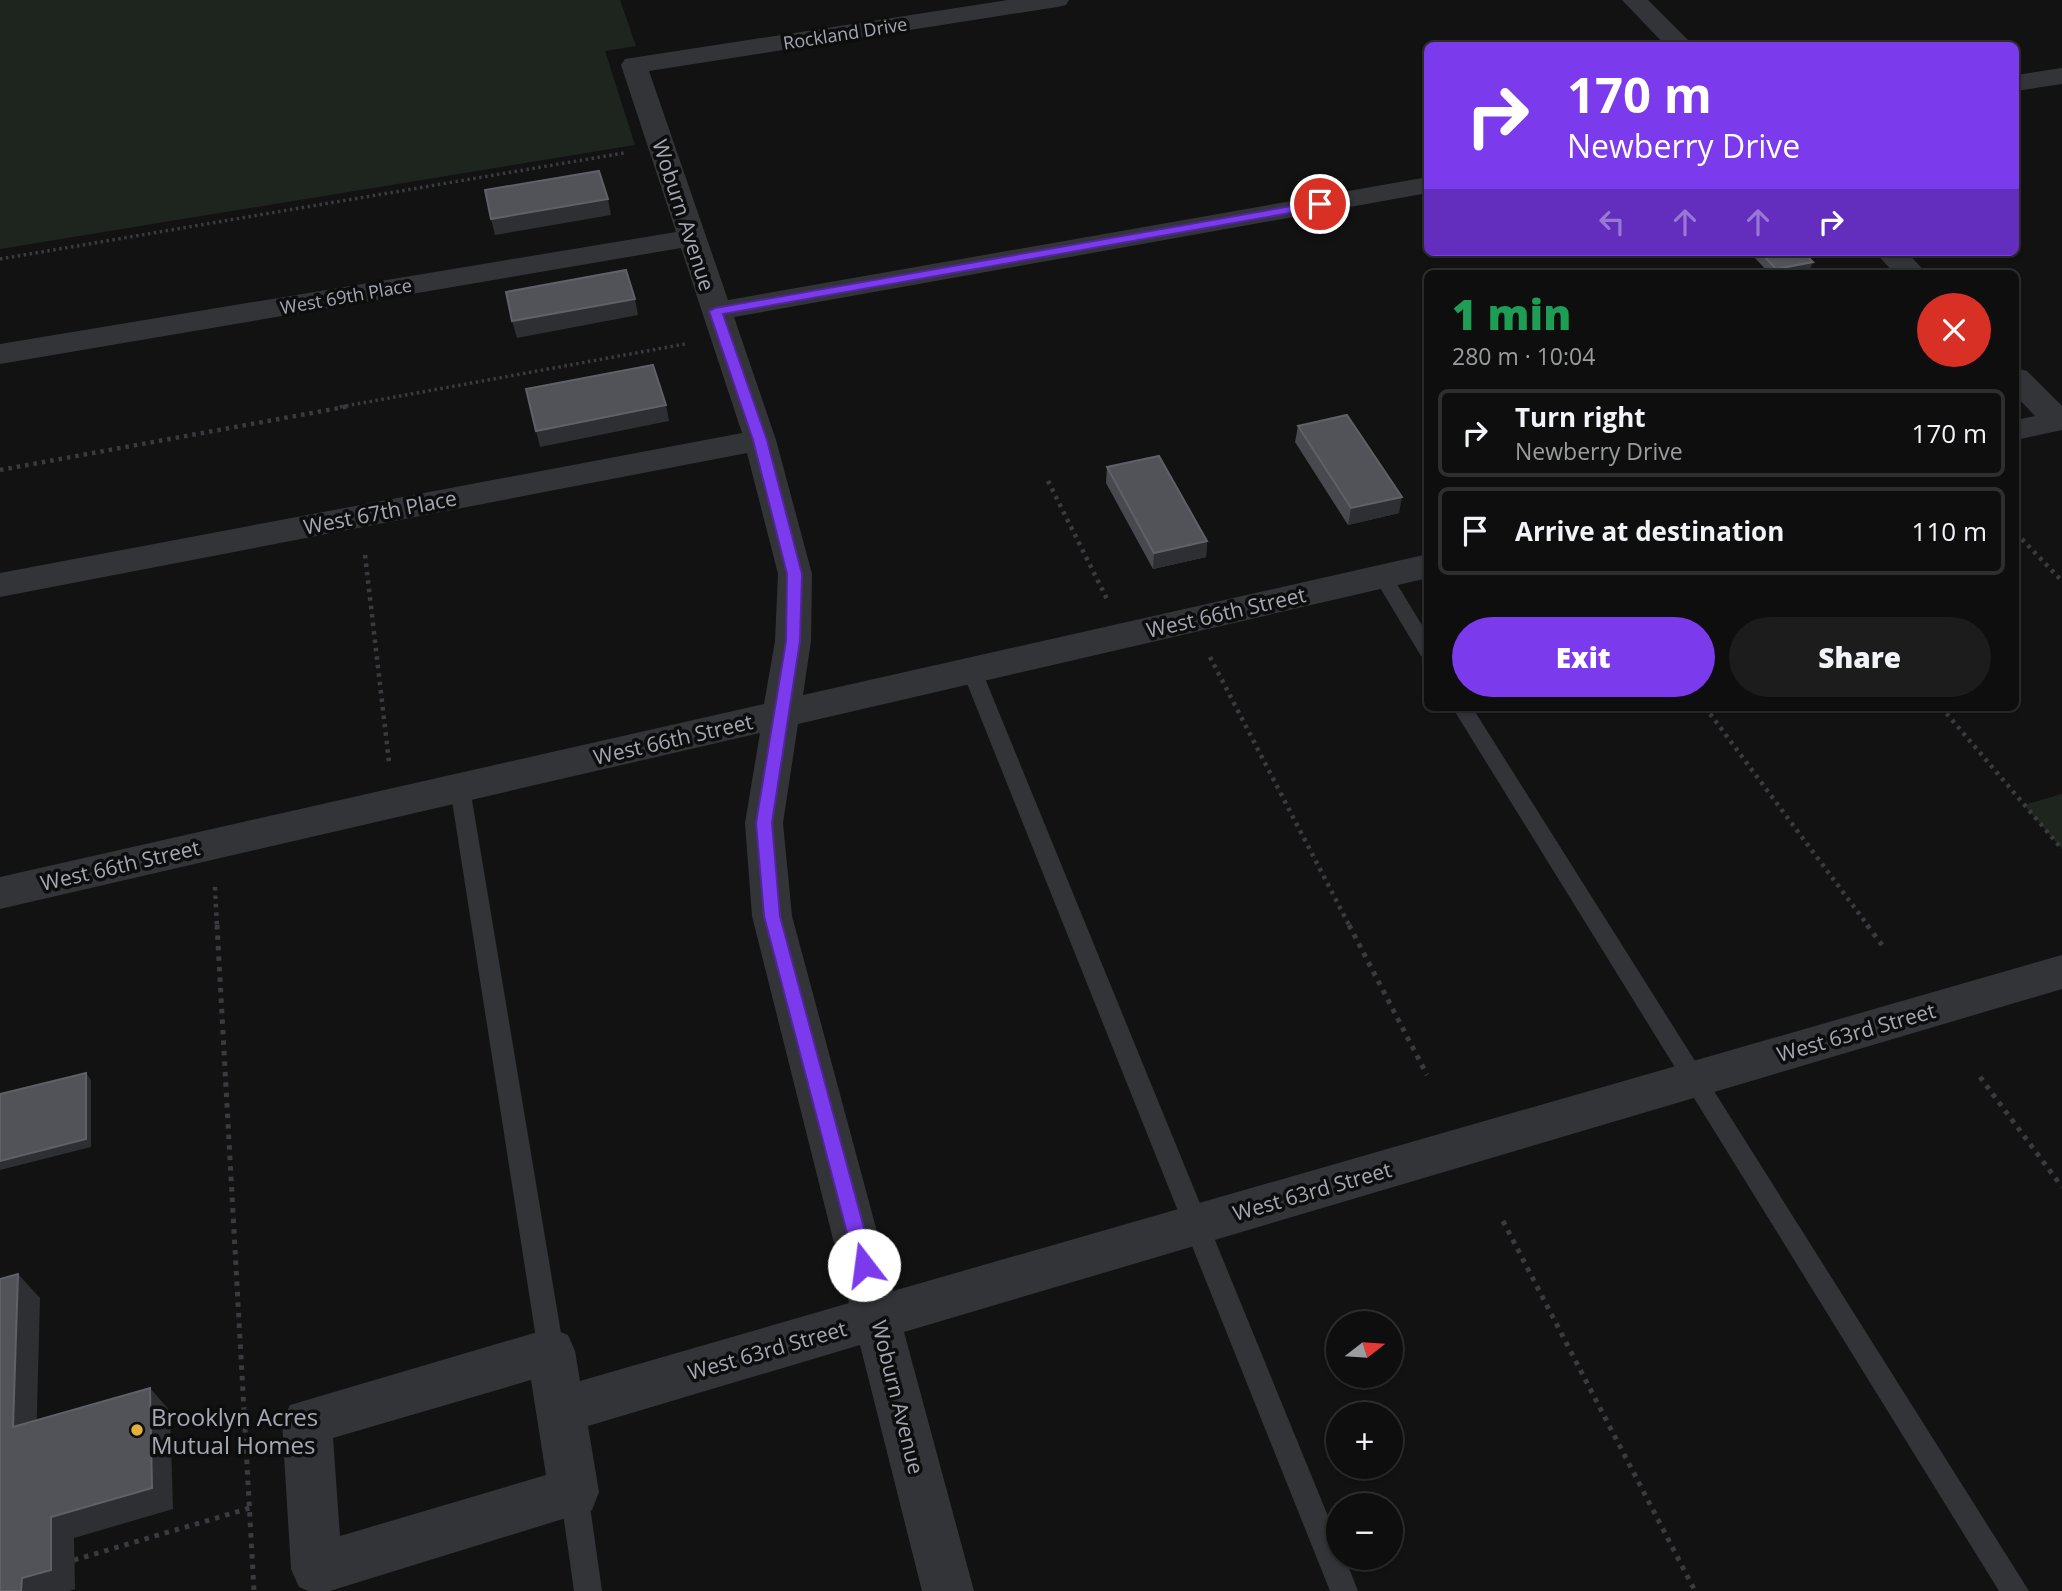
<!DOCTYPE html>
<html lang="en">
<head>
<meta charset="utf-8">
<style>
  body { margin:0; font-family:"Open Sans",sans-serif; background:#1c1c1c; color:#f1f3f6; height:100vh; display:flex; flex-direction:column; font-size:26px; white-space:nowrap }
  * { box-sizing:border-box; margin:0 }
  p { font-size:23px; color:#9b9c9e }
  .icon { flex:none; width:38px; height:38px; fill:none; stroke:currentColor; stroke-width:2; stroke-linecap:round; stroke-linejoin:round }
  .map { position:relative; flex:1; overflow:hidden }
  .details { position:absolute; left:1424px; top:270px; width:595px; height:441px; display:flex; flex-direction:column; background:#0e0e0e; border-radius:10px; box-shadow:0 2px 5px #0004,0 0 0 2px #2e2e2e }
  .details>* { flex:none }
  .banner { position:absolute; left:1424px; top:42px; width:595px; height:214px; border-radius:10px; box-shadow:0 2px 5px #0004,0 0 0 2px #2e2e2e; background:#7c3aed; color:#fff; overflow:hidden }
  .needle { width:46px; rotate:73deg }
  .buttons { position:absolute; left:1326px; top:1311px; display:grid; gap:14px }
  .buttons a { display:grid; place-items:center; width:77px; height:77px; border-radius:50%; background:#0e0e0e; box-shadow:0 2px 5px #0004,0 0 0 2px #2e2e2e; font-size:35px }
  .pin { position:absolute; display:grid; place-items:center; width:60px; height:60px; color:#fff; margin:-30px; border:4px solid #fff; border-radius:50%; box-shadow:0 2px 7px #0007 }
  .me { position:absolute; width:77px; margin:-38px; rotate:345deg; stroke-linejoin:round; filter:drop-shadow(0 0 5px #0008) }
  .turn { display:flex; align-items:center; gap:24px; height:147px; padding:0 28px; font-size:32px }
  .turn .icon { width:91px; height:91px; stroke-width:2.5 }
  .turn b { display:block; font-size:49px; line-height:60px }
  .lanes { display:flex; align-items:center; height:66px; padding:0 28px; background:#0003; justify-content:center; gap:35px; direction:ltr }
  .lanes .off { opacity:.35 }
  .round { display:grid; place-items:center; flex:none; width:74px; height:74px; border-radius:37px; background:#1c1c1c }
  .head { display:flex; align-items:center; justify-content:space-between; height:119px; padding:0 28px }
  h1 { font-size:42px; font-weight:800; line-height:52px; color:#1e9e55 }
  .button { display:flex; gap:14px; margin-top:auto; padding:14px 28px }
  .button a { flex:1; height:80px; border-radius:42px; background:#7c3aed; color:#fff; font-size:28px; font-weight:800; line-height:80px; text-align:center }
  .button a+a { background:#1c1c1c; color:#f1f3f6 }
  ul { padding:0; list-style:none }
  li { display:flex; align-items:center; gap:21px; height:88px; margin:0 14px 10px; padding:0 14px; border:4px solid #2e2e2e; border-radius:10px }
  li div { flex:1 }
  li b { display:block; font-size:26px }
  li em { font-style:normal }
  .map>svg:first-child { display:block }
  .green { fill:#1e251f }
  .lines { fill:none; stroke-linecap:round; stroke-linejoin:round }
  .path-far2 { stroke:#393b3f; stroke-width:3.5; stroke-dasharray:2.5 3.5; stroke-linecap:butt }
  .path-far1 { stroke:#393b3f; stroke-width:4.5; stroke-dasharray:3.5 5; stroke-linecap:butt }
  .path { stroke:#393b3f; stroke-width:5; stroke-dasharray:4.5 6; stroke-linecap:butt }
  .lane { fill:#333438; fill-rule:evenodd }
  .street { fill:#333438; fill-rule:evenodd }
  .wall { fill:#48494e }
  .shaded-wall { fill:#2e2f32 }
  .building { fill:#525359; stroke:#5f6167; stroke-width:2 }
  .route { fill:#7c3aed; stroke:#51269a; stroke-width:2 }
  .poi-dot { fill:#e3b03a; stroke:#0d0d0e; stroke-width:2.5 }
  .labels { text-anchor:middle; dominant-baseline:central; stroke-width:7; stroke-linejoin:round; paint-order:stroke }
  .far-street-label { font-size:18px; fill:#a4a8b3; stroke:#0d0d0e }
  .street-label { font-size:21px; fill:#a4a8b3; stroke:#0d0d0e }
  .near-poi-label { font-size:24px; fill:#a4a8b3; stroke:#0d0d0e; text-anchor:start }
</style>
</head>
<body>
<div class="map">
<svg width="2062" height="1591" viewBox="0 0 2062 1591">
  <rect width="100%" height="100%" fill="#121213"/>
  <path class="green" d="M0 0H620L636 46 605 51 635 145 0 249Z
    M2062 794V849L2024 805Z"/>
  <g class="lines">
    <path class="path-far2" d="M0 259 624 153
      M340 407 685 344"/>
    <path class="path-far1" d="M0 470 350 406
      M1048 481 1107 599
      M2016 533 2062 581
      M365 555 389 762
      M1210 657 1350 927
      M1705 707 1869 927
      M1941 707 2062 849
      M215 887 217 927"/>
    <path class="path" d="M217 925 254 1591
      M1349 925 1427 1075
      M1867 925 1882 945
      M1980 1077 2062 1187
      M1503 1221 1695 1591
      M74 1560 250 1508"/>
    <path class="lane" d="M1382 569 1389 571 1428 635V658L1421 656 1373 576 1375 571Z
      M972 664 979 666 982 671 1339 1543V1558H1345L1358 1591H1330L962 671 965 666Z
      M1452 707H1472L2029 1591H1999Z
      M460 780 467 782 470 788 564 1351 560 1360 551 1363 542 1360 538 1351 450 788 453 782Z
      M574 1478 584 1482 588 1492 602 1591H574L560 1492 564 1482Z"/>
    <path class="street" d="M1008 0H1069L1066 5 1057 7 649 71 728 300 1428 177V193L734 317 776 440 812 574 811 641 803 695 1428 554V578L798 724 783 823 792 916 893 1291 2062 955V989L904 1332 974 1591H922L860 1345 588 1426 599 1492 592 1510 330 1591H308L299 1587 291 1569 282 1422 290 1405 551 1328 568 1335 575 1351 580 1381 849 1303 752 916 745 823 760 733 0 909V877L764 704 775 641 778 574 747 453 0 597V573L742 433 681 248 0 364V344L676 232 621 65 625 59ZM531 1380 546 1475 340 1536 333 1438Z
      M1622 0H1648L1694 46H1666Z
      M2062 68V84L2016 91V75Z
      M1875 252H1907L1926 273H1894Z
      M2016 368 2027 371 2062 406V430L2016 440V420L2035 416 2016 396Z"/>
  </g>
  <path class="wall" d="M1756 252H1803L1810 270 1796 273H1769L1754 257Z
    M1298 426 1399 513 1348 525 1295 442Z
    M1107 467 1207 541 1206 557 1153 569 1106 483Z"/>
  <path class="shaded-wall" d="M608 199 611 215 495 235 491 219Z
    M1813 262 1810 270 1796 273H1775L1776 269Z
    M635 299 638 315 517 338 512 321Z
    M666 405 669 421 540 447 536 431Z
    M1402 497 1399 513 1348 525 1351 508Z
    M1207 541 1206 557 1153 569 1154 553Z
    M86 1073 91 1080V1147L0 1170V1161Z
    M18 1274 40 1298 36 1449 13 1427Z
    M150 1388 170 1411 173 1509 74 1538 75 1589 69 1591H21L22 1578 51 1517Z"/>
  <path class="building" d="M599 171 608 199 491 219 485 190Z
    M1760 252H1803L1813 262 1776 269Z
    M626 270 635 299 512 321 506 292Z
    M653 365 666 405 536 431 526 389Z
    M1347 415 1402 497 1351 508 1298 426Z
    M1159 456 1207 541 1154 553 1107 467Z
    M86 1073V1139L0 1161V1094Z
    M18 1274 13 1427 150 1388 152 1488 51 1517V1570L22 1578 21 1591H0V1279Z"/>
  <path class="route" d="M1320 201 1324 202V207L723 314 767 440 802 574 800 641 772 823 780 916 874 1265 871 1271 864 1273 857 1271 764 916 756 823 786 641 787 574 753 440 709 311 715 308Z"/>
  <circle class="poi-dot" cx="137" cy="1430" r="7"/>
  <g class="labels">
    <g class="far-street-label">
      <text transform="translate(845 33) rotate(-9)">Rockland Drive</text>
      <text transform="translate(346 296) rotate(-10)">West 69th Place</text>
    </g>
    <g class="street-label">
      <text transform="translate(684 215) rotate(72)">Woburn Avenue</text>
      <text transform="translate(380 512) rotate(-11)">West 67th Place</text>
      <text transform="translate(1226 612) rotate(-13)">West 66th Street</text>
      <text transform="translate(673 739) rotate(-13)">West 66th Street</text>
      <text transform="translate(120 865) rotate(-13)">West 66th Street</text>
      <text transform="translate(1856 1032) rotate(-16)">West 63rd Street</text>
      <text transform="translate(1312 1191) rotate(-16)">West 63rd Street</text>
      <text transform="translate(767 1350) rotate(-16)">West 63rd Street</text>
      <text transform="translate(898 1397) rotate(76)">Woburn Avenue</text>
    </g>
    <g class="near-poi-label">
      <text x="151" y="1416">Brooklyn Acres<tspan x="151" dy="28">Mutual Homes</tspan></text>
    </g>
  </g>
</svg>
<div class="buttons">
<a><svg class="needle" viewBox="-14 -14 28 28"><path d="M0-13l5 13h-10z" fill="#e53935"/><path d="M0 13l5-13h-10z" fill="#9b9c9e"/></svg></a>
<a>+</a>
<a>−</a>
</div>
<div class="pin" style="left:1320px;top:204px;background:#d93025"><svg class="icon" aria-label="arrive" viewBox="0 0 24 24"><path d="M6 21V4h12l-3 4 3 4H6"/></svg></div>
<svg class="me" style="left:864px;top:1265px" viewBox="-20 -20 40 40"><circle r="19" fill="#fff"/><path d="M0-13L10 11 0 6-10 11z" fill="#7c3aed"/></svg>
<div class="banner">
<div class="turn"><svg class="icon" aria-label="right" viewBox="0 0 24 24"><path d="M7 20v-9h11M14 6l5 5-5 5"/></svg><div><b>170 m</b>Newberry Drive</div></div>
<div class="lanes"><svg class="icon off" aria-label="left" viewBox="0 0 24 24"><path d="M17 20v-9H6M10 6l-5 5 5 5"/></svg><svg class="icon off" aria-label="ahead" viewBox="0 0 24 24"><path d="M12 20V5M6 11l6-6 6 6"/></svg><svg class="icon off" aria-label="ahead" viewBox="0 0 24 24"><path d="M12 20V5M6 11l6-6 6 6"/></svg><svg class="icon" aria-label="right" viewBox="0 0 24 24"><path d="M7 20v-9h11M14 6l5 5-5 5"/></svg></div>
</div>
<section class="details">
<div class="head"><div><h1>1 min</h1><p>280 m · 10:04</p></div><a class="round" style="background:#d93025;color:#fff"><svg class="icon" aria-label="close" viewBox="0 0 24 24"><path d="M6 6l12 12M18 6L6 18"/></svg></a></div>
<ul>
<li><svg class="icon" aria-label="right" viewBox="0 0 24 24"><path d="M7 20v-9h11M14 6l5 5-5 5"/></svg><div><b>Turn right</b><p>Newberry Drive</p></div><em>170 m</em></li>
<li><svg class="icon" aria-label="arrive" viewBox="0 0 24 24"><path d="M6 21V4h12l-3 4 3 4H6"/></svg><div><b>Arrive at destination</b></div><em>110 m</em></li>
</ul>
<div class="button"><a>Exit</a><a>Share</a></div>
</section>
</div>
</body>
</html>
